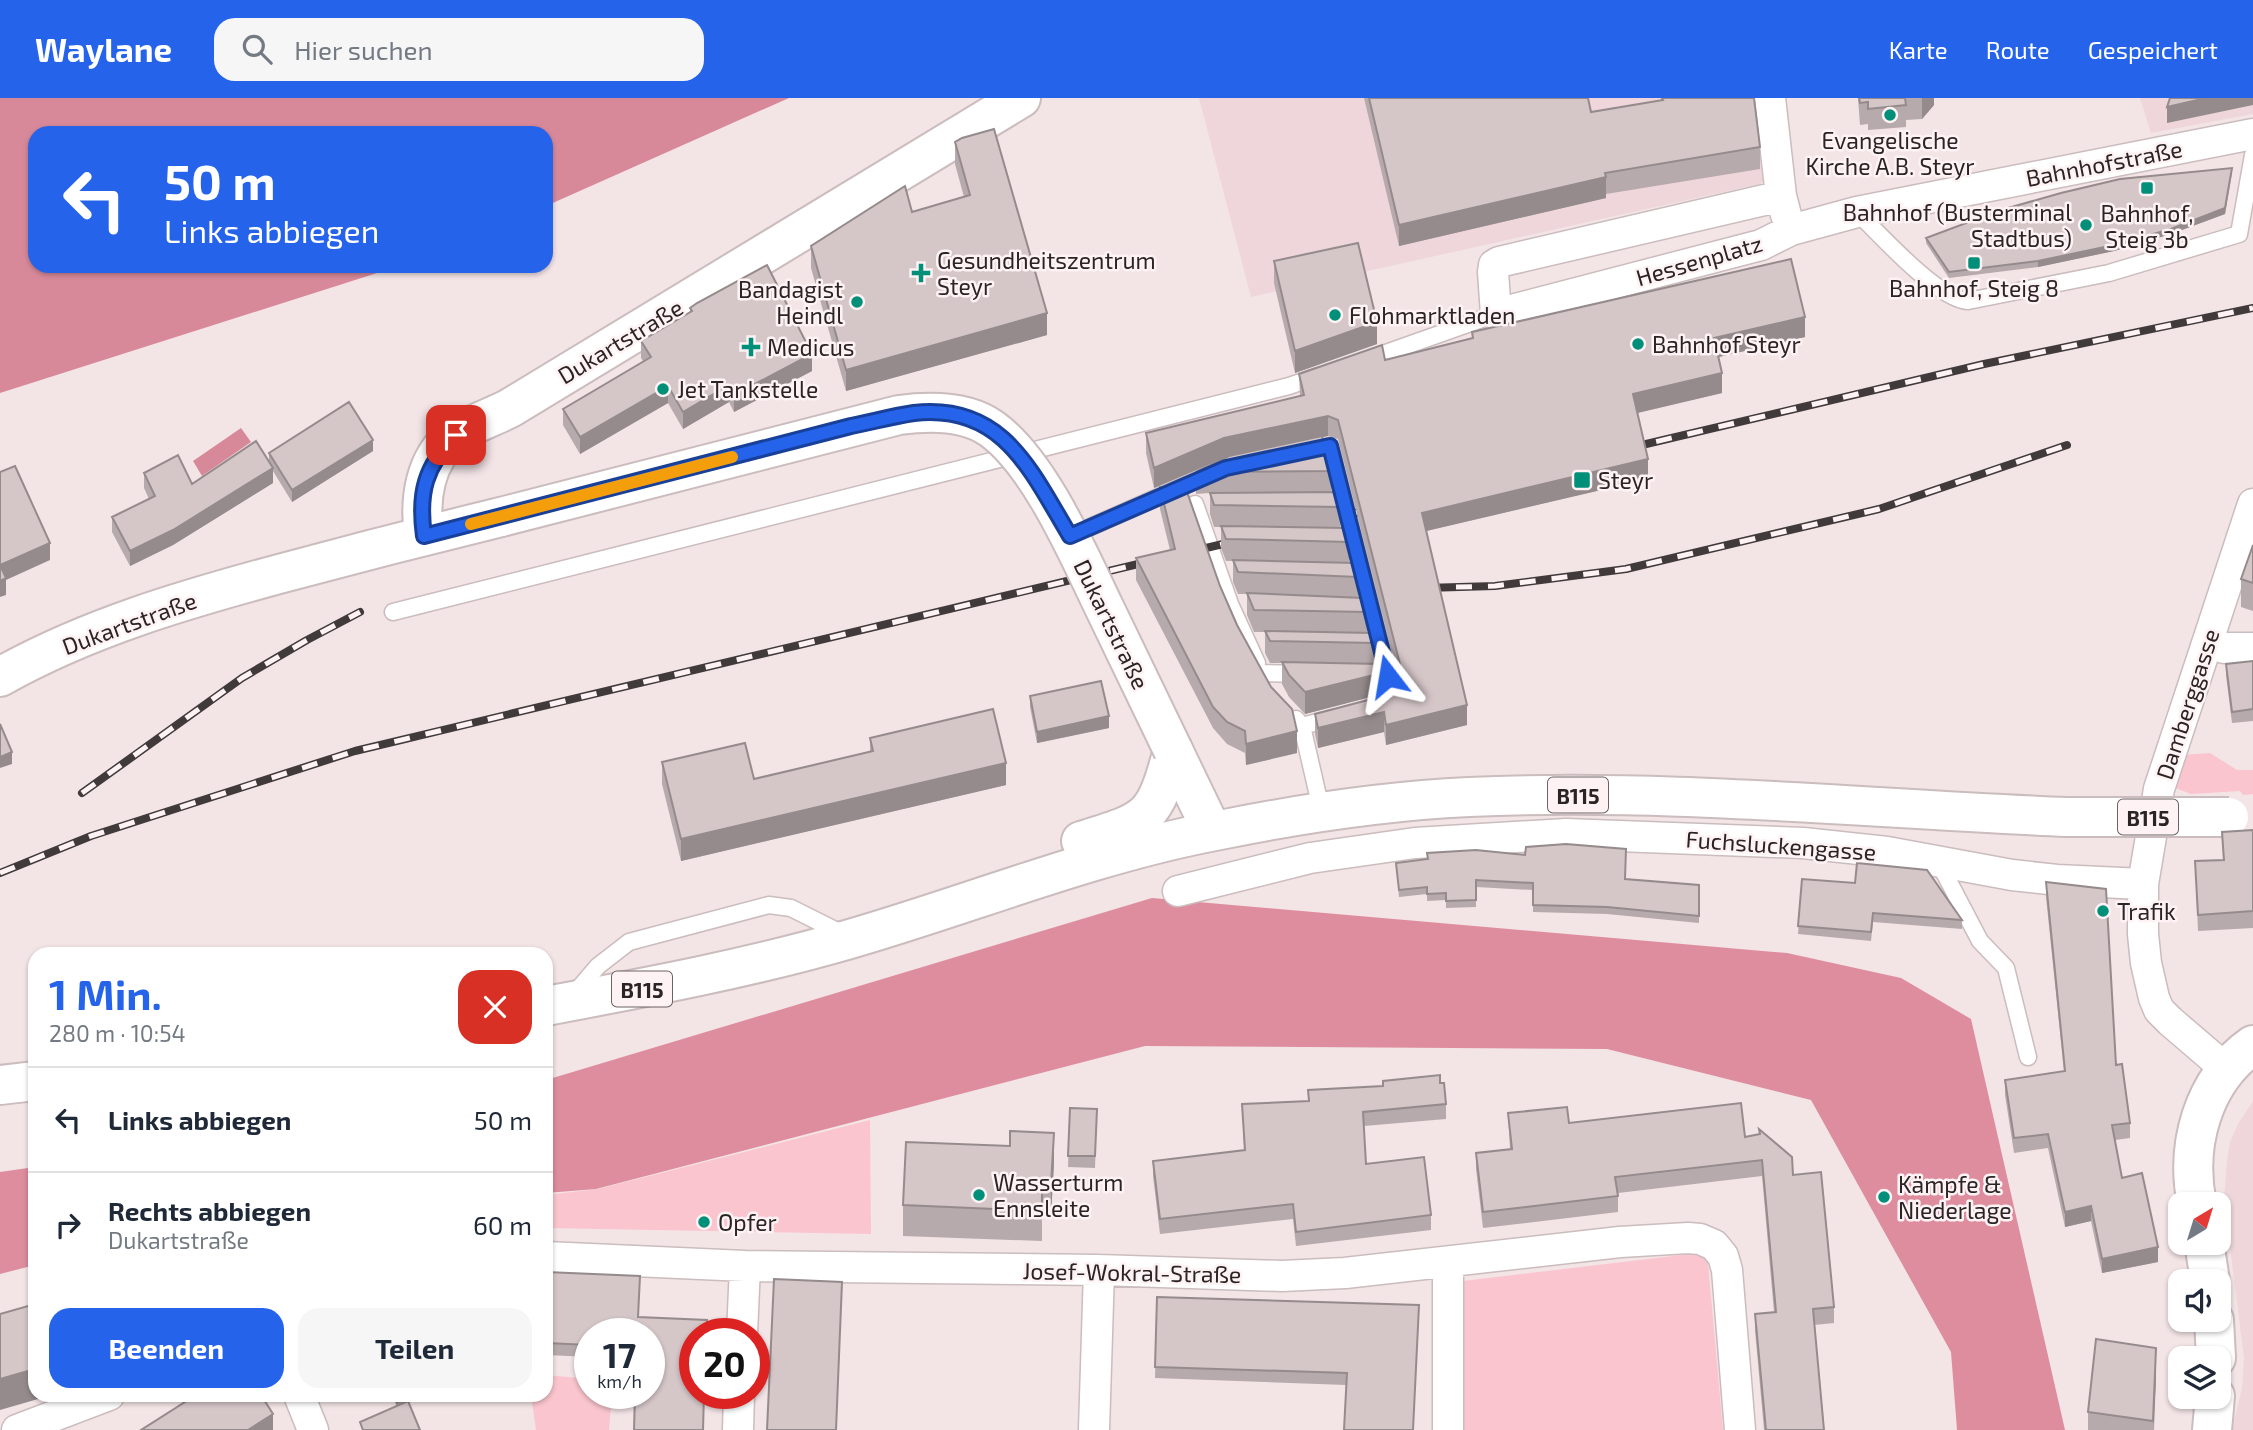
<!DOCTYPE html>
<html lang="de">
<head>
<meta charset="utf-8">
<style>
  body { margin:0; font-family:"Exo 2",sans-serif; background:#f6f6f7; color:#1f2937; height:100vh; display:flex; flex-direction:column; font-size:26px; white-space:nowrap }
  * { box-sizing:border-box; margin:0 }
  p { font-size:23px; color:#747a83 }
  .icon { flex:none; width:38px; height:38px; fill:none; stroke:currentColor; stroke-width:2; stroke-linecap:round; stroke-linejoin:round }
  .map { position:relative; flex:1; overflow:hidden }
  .drawer { position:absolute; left:28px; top:849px; width:525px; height:455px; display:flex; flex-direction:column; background:#fff; border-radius:21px; box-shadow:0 2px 5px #0004 }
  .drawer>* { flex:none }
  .guide { position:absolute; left:28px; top:28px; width:525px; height:147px; border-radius:21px; box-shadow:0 2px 5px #0004; background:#2563eb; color:#fff; overflow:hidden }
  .needle { width:46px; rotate:38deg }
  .buttons { position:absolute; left:2168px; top:1094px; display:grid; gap:14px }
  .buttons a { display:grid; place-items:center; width:63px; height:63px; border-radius:14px; background:#fff; box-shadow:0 2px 5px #0004; font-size:35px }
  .speed { position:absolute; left:574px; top:1220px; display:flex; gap:14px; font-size:35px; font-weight:700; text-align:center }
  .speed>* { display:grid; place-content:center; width:91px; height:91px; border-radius:50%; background:#fff; box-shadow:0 2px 5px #0004; line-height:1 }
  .speed small { font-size:18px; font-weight:400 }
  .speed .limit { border:10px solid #d22; background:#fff; color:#111 }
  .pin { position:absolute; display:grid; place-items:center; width:60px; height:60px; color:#fff; margin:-30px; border-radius:14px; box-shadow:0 4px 10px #0006 }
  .me { position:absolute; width:77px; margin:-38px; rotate:346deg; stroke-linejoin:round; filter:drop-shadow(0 0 5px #0008) }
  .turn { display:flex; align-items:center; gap:24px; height:147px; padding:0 21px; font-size:32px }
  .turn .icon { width:91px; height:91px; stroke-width:2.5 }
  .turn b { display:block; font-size:49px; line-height:60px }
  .round { display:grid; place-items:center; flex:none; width:74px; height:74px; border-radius:21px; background:#f6f6f7 }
  .headline { display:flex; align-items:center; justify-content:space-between; height:119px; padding:0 21px }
  h1 { font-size:42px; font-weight:700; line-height:52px; color:#2563eb }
  .cta { display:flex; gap:14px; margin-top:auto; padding:14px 21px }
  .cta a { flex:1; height:80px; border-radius:21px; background:#2563eb; color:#fff; font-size:28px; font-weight:700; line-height:80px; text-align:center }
  .cta a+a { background:#f6f6f7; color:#1f2937 }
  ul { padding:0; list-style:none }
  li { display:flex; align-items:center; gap:21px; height:105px; padding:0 21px; border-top:2px solid #e0e1e3 }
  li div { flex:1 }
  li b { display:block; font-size:26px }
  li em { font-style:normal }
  header { display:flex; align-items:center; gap:42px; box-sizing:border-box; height:98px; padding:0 35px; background:#2563eb; color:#fff }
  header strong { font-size:33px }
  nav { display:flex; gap:38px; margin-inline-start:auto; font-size:24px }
  .search { width:490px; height:63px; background:#f6f6f7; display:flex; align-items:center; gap:18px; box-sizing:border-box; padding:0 24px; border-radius:21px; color:#747a83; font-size:26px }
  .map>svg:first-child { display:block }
  .built { fill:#eed6da }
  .green { fill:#fac5ce }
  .forest { fill:#dd8d9d }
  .water { fill:#d88999 }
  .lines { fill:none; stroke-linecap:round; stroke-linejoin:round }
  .service-casing { stroke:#cbbcbe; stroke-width:19 }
  .minor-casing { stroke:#cbbcbe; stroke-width:33 }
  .tertiary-casing { stroke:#cbbcbe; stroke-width:42 }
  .secondary-casing { stroke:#cbbcbe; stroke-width:42 }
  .primary-casing { stroke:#cbbcbe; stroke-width:42 }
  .service { stroke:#fff; stroke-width:16 }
  .minor { stroke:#fff; stroke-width:30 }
  .tertiary { stroke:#fff; stroke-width:38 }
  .secondary { stroke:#fff; stroke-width:38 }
  .primary { stroke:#fff; stroke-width:38 }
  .rail-casing { stroke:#413a3b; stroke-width:8 }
  .rail { stroke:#fef2f4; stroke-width:5; stroke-dasharray:16; stroke-linecap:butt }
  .secondary-bridge-casing { stroke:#cbbcbe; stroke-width:42; stroke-linecap:butt }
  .primary-bridge-casing { stroke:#cbbcbe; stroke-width:42; stroke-linecap:butt }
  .secondary-bridge { stroke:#fff; stroke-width:38 }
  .primary-bridge { stroke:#fff; stroke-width:38 }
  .wall { fill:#b7aaac }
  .shaded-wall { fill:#958b8c }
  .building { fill:#d5c6c8; stroke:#958b8c; stroke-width:2 }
  .route-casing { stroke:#184099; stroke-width:18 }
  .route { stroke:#2563eb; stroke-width:12 }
  .slow { stroke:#f59e0b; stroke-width:12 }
  .poi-dot { fill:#00907a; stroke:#fef2f4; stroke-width:2.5 }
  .labels { text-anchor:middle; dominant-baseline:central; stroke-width:5; stroke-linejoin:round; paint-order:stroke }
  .shield { fill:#fef2f4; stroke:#6a6263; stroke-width:2 }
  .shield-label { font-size:21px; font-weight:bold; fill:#2a2425 }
  .poi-label { font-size:23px; fill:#2a2425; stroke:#fef2f4; text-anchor:start }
  .street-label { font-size:23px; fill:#2a2425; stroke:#fef2f4 }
</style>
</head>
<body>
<header>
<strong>Waylane</strong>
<div class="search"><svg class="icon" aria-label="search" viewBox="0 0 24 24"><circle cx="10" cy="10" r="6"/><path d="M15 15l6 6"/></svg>Hier suchen</div>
<nav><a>Karte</a><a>Route</a><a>Gespeichert</a></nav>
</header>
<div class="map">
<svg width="2253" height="1332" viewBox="0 0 2253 1332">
  <rect width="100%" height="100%" fill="#f3e4e6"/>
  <path class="built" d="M1199 0H1758L1768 84 1251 199Z
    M2140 0H2253V16L2151 35Z
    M2253 1003V1332H2232L2242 1290 2244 1260 2224 1102 2227 1064 2230 1044 2238 1026Z"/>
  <path class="green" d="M2210 655 2237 672H2253V696L2243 697 2240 693 2191 696 2173 689 2183 657Z
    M870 1022 871 1136 546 1130V1097L598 1091Z
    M1707 1154 1723 1332H1462L1463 1183Z
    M546 1277 590 1281V1295H612L609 1332H536L531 1297H546Z"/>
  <path class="forest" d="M1152 800 1787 855 1901 880 1971 921 2065 1332H1957L1951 1254 1811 1002 1607 951 1145 948 596 1091 546 1095V982Z
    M35 1069V1167L0 1176V1074Z"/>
  <path class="water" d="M0 0H789L546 108V35H35V168H399L0 295Z
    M241 330 251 344 202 378 193 363Z"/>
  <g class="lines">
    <g class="service-casing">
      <path id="service" d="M1857 114C1879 136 1939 202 1968 203L2109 175 2239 136 2253 57
        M1366 262 1496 216
        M1305 353 1330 348 1395 604 1381 607
        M1195 406 1230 506 1257 565
        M1070 438 1215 374
        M393 514 1289 288 1318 278
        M1262 575 1301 576
        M1296 621 1302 628 1322 715
        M1302 628 1333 620
        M1938 763 1980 843 2006 870 2028 959
        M575 895 598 868 629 844 769 807 791 810 843 836"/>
    </g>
    <g class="minor-casing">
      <path id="minor" d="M1770 0 1781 98 1786 117
        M1781 98 1499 164 1494 167 1493 174 1496 216 1761 147 1791 132 1857 114 2253 36
        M2208 545 2224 550H2253
        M1178 793 1310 760 1415 745 1566 736 1803 745 1887 754 2012 777 2057 782 2143 786
        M2226 971 2170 923 2159 912 2154 900 2146 865 2143 836V786L2159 691 2253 406
        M546 1159 745 1168 1099 1172 1282 1178 1345 1175 1620 1144 1688 1140 1700 1141 1714 1147 1723 1158 1727 1172 1740 1332
        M1448 1165V1332
        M742 1236 745 1168
        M299 1297 313 1332
        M17 1332 109 1297
        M738 1332 739 1295
        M1094 1332 1099 1172"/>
    </g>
    <g class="tertiary-casing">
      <path id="tertiary" d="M424 438C419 402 424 361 455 337 471 326 493 319 510 310L1021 0
        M2197 1106C2185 1048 2202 983 2253 947
        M2204 1144 2210 1183
        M2214 1222 2216 1260
        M2212 1332 2215 1298"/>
    </g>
    <g class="secondary-casing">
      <path id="secondary" d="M0 579C87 530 183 502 279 476 353 456 427 437 501 419
        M1173 652 1212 733"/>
    </g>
    <g class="primary-casing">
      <path id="primary" d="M1081 743C1149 722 1154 722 1173 652
        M546 908C648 889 750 870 850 841 971 806 1090 757 1215 733 1298 716 1384 703 1469 699 1669 690 1868 711 2067 719
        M0 987 35 983"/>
    </g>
    <use href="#service" class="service"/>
    <use href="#minor" class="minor"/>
    <use href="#tertiary" class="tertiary"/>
    <use href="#secondary" class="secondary"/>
    <use href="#primary" class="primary"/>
    <g class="rail-casing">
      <path id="rail" d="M1625 351 1984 266 2253 210
        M1321 423 1376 410
        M1189 454 1240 442
        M1424 490 1495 488 1626 471 1879 411 2067 347
        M82 695 242 580 307 542 360 514
        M0 775 91 738 355 653 1155 462"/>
    </g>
    <use href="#rail" class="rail"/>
    <g class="secondary-bridge-casing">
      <path id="secondary-bridge" d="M501 419 899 317C929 313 966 312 992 331 1039 365 1078 455 1103 507 1126 555 1150 604 1173 652"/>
    </g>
    <g class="primary-bridge-casing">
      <path id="primary-bridge" d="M2067 719H2229"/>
    </g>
    <use href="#secondary-bridge" class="secondary-bridge"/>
    <use href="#primary-bridge" class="primary-bridge"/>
  </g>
  <path class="wall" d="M1364 0H1588L1591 14 1661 2V0H1754L1760 49V71L1606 96V100L1399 148Z
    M1858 0H1934V7L1922 21 1906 22V29L1868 32V26L1860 27Z
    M955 44 1047 237 846 293 811 170V148L964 99 955 66Z
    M2232 75 2225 116 2171 136 2114 153 2038 169 1949 180 1926 145V140Z
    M1274 163 1377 246 1295 275 1274 185Z
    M690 210 812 273 734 314 729 304 683 331 668 305 580 356 563 327V311L643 263 641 260V243L690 214Z
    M1472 234 1805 239 1719 259 1722 295 1637 315 1648 381 1426 433 1467 627 1386 647 1384 634 1318 650 1315 636V616L1398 594 1401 591 1338 341 1328 338 1322 339 1331 373V394L1340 409V430L1349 444V465L1358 479V500L1367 514V535L1375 545V566L1382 596 1305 616 1289 599 1282 586V565H1270L1265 555V534H1254L1247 517V496H1238L1233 484V463H1226L1221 450V429H1214L1210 416V395L1196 396V374L1228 359 1154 390 1146 355V335L1300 298 1299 276 1385 262 1472 241Z
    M373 353 292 404 273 373V385L173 447 130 468 112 434V419L149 401 144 390V375L192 386 269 363V355Z
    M1160 389 1220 488 1297 655 1246 667 1245 655 1227 646 1213 630 1136 482V460L1170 452 1160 411Z
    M2253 447V513L2241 509V481Z
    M2253 563V623L2232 625 2226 577V566Z
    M1030 598 1109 630 1037 645 1030 609Z
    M870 640 1006 687 681 763 662 686V664L754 681 870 654Z
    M2253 732V830L2198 833 2195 763 2223 762 2222 734Z
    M1396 765 1699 787V825L1607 816 1533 814V792L1476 789V809L1446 810V802L1427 803V796L1399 799Z
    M1802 781 1962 822V831L1873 824 1871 843 1798 836Z
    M2046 784 2116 967 2130 1025V1040L2115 1042 2122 1080 2158 1164 2102 1175 2091 1123 2065 1129 2048 1050 2014 1055 2005 997V982L2064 973 2046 799Z
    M1440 985 1446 1006V1021L1364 1028 1366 1066 1431 1117V1132L1296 1148 1293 1121 1160 1136 1153 1078V1063L1244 1052 1242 1006 1308 1003V992Z
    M1070 1010 1097 1011 1095 1070 1068 1069Z
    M1508 1015 1569 1025 1745 1039 1793 1077 1834 1209V1225L1814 1227 1824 1332H1764L1755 1232V1216L1774 1214 1762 1078 1618 1095V1114L1483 1130 1476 1071V1055L1510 1051Z
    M1054 1065 1051 1117 1042 1116V1143L903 1138V1107Z
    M546 1174 639 1219 649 1236H590V1259L546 1257Z
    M1157 1199 1419 1207 1346 1287 1155 1280Z
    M2156 1281 2154 1332H2088V1314Z
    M392 1297H420L396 1307Z"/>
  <path class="shaded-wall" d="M1922 0H1934V7L1922 21Z
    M2206 0H2253V7L2167 25V9Z
    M2232 70 2225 116 2171 136 2114 153 2038 169V163Z
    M1606 79V100L1399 148V127Z
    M1047 215V237L846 293V272Z
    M1805 219V239L1714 260V240Z
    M1377 224V246L1295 275V253Z
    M812 256V273L734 314V297Z
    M1722 275V295L1633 316V296Z
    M729 287V304L683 331V314Z
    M668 288V305L580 356V339Z
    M1328 318V338L1224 360 1154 390V370L1224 340Z
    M373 342V353L292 404V392Z
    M1648 361V381L1422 434V415Z
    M273 370V385L173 447 130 468V453Z
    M50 445V462L6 482V497L0 499V467Z
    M1382 575V596L1305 616V594Z
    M1467 607V627L1386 647V627Z
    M1384 614V634L1318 650V630Z
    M1109 618V630L1037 645V634Z
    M1297 633V655L1246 667V646Z
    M12 654V666L0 670V659Z
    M1006 665V687L681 763V741Z
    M1054 1035V1065L1051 1117V1086Z
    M2091 1108V1123L2065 1129V1114Z
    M2158 1149V1164L2102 1175V1161Z
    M2156 1250V1281L2153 1332V1323Z
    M35 1271V1297H52L0 1312V1281Z
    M396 1297H420L396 1307Z
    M273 1316V1332H248Z"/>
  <path class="building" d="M1369 0H1588L1591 14 1663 2 1662 0H1754L1760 49 1605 75 1606 79 1399 127Z
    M1859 0H1905L1906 7 1868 11V4L1860 5Z
    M2170 0H2206L2167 9Z
    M994 31 1047 215 846 272 811 148 905 88 912 114 970 97 955 44 962 40Z
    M2232 70 2225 110 2171 131 2114 147 2038 163 1949 174 1926 140 2001 112 2061 95 2120 81Z
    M1358 145 1377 224 1295 253 1274 163Z
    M1791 161 1805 219 1714 240 1722 275 1633 296 1648 361 1422 415 1467 607 1386 627 1384 614 1318 630 1315 616 1398 594 1405 586 1338 322 1328 318 1224 340 1154 370 1146 335 1304 297 1299 276 1382 247 1385 262 1473 240 1472 234Z
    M767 167 812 256 734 297 729 287 683 314 668 288 580 339 563 311 651 259 641 243 692 213 690 210 697 205Z
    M349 304 373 342 292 392 269 355Z
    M1322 338 1331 373 1196 374 1229 358Z
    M256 343 273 370 173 432 130 453 112 419 155 398 144 375 178 357 192 386Z
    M15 368 50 445 0 467 6 480 0 483V374Z
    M1160 389 1187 394 1220 488 1237 527 1271 589 1292 611 1297 633 1246 646 1245 633 1227 624 1213 609 1136 460 1175 451Z
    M1336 394 1340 409 1214 407 1210 395Z
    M1221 428 1346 430 1349 444 1226 441Z
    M2253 447V485L2241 481Z
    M1233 462 1355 465 1358 479 1238 474Z
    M1247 495 1363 500 1367 514 1254 512Z
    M1265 533 1372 535 1375 545 1270 543Z
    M2253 563V611L2232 614 2226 566Z
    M1282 564 1380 566 1382 575 1305 594 1289 577Z
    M1101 583 1109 618 1037 634 1030 598Z
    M993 611 1006 665 681 741 662 664 745 645 754 681 873 653 870 640Z
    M0 626 12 654 0 659Z
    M2253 732V813L2198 817 2195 763 2224 762 2222 734Z
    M1566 746 1626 751 1625 781 1699 787V818L1607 809 1533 807V785L1476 782V802L1446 803V795L1427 796V789L1399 792 1396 765 1428 761 1427 755 1476 752 1525 757 1526 749Z
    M1857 765 1927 772 1962 822 1873 815 1871 834 1798 828 1802 781 1855 785Z
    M2046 784 2106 791 2116 967 2122 966 2130 1025 2112 1027 2122 1080 2142 1075 2158 1149 2102 1161 2091 1108 2065 1114 2048 1036 2014 1040 2005 982 2065 973Z
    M1440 977V985H1444L1446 1006 1363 1014 1366 1066 1424 1059 1431 1117 1296 1134 1293 1106 1160 1121 1153 1063 1245 1052 1242 1006 1309 1003 1308 992 1383 988V983Z
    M1741 1005 1745 1039 1760 1036 1759 1031 1792 1059 1793 1077 1821 1074 1834 1209 1813 1211 1824 1332H1766L1755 1216 1776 1214 1762 1062 1615 1079 1618 1098 1483 1114 1476 1055 1512 1051 1508 1015 1567 1009 1569 1025Z
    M1070 1010 1097 1011 1095 1058H1068Z
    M1010 1033 1054 1035 1051 1086H1042V1113L903 1107 906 1044 1010 1048Z
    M546 1174 640 1178 638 1219 707 1222 706 1236H695V1295H704L703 1332H634L635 1295H649V1236H590V1247L546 1245Z
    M774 1181 842 1184 836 1332H767Z
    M1157 1199 1419 1207 1413 1332H1344L1347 1275 1155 1269Z
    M35 1206V1271L0 1281V1216Z
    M2096 1241 2156 1250 2153 1323 2088 1314Z
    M196 1297H261L273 1316 248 1332H141Z
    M408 1303 420 1332H363L360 1324Z"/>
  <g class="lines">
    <g class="route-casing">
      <path id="route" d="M456 337C425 368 418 395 424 438L851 328C872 324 893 318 914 315 1003 305 1031 373 1070 438L1226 370 1330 348 1388 578"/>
    </g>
    <use href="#route" class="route"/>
    <path class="slow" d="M471 426 732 359"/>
  </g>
  <g class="poi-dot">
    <circle cx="1890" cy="17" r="7"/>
    <rect x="2140" y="83" width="14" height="14" rx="3.5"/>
    <circle cx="2086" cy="127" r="7"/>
    <rect x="1967" y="158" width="14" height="14" rx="3.5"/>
    <path d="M917.5 164.5h7v7h7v7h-7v7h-7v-7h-7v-7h7z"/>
    <circle cx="857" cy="204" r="7"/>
    <circle cx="1335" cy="217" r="7"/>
    <circle cx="1638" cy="246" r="7"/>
    <path d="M747.5 238.5h7v7h7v7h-7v7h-7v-7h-7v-7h7z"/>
    <circle cx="663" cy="291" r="7"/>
    <rect x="1573" y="373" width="18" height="18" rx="3.5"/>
    <circle cx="2103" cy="813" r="7"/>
    <circle cx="979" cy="1097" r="7"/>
    <circle cx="1884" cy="1099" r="7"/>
    <circle cx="704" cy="1124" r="7"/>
  </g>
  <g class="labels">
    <g class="shield">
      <rect x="1548" y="679.5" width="60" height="35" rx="5"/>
      <rect x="2118" y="701.5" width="60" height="35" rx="5"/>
      <rect x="612" y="873.5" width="60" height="35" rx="5"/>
    </g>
    <g class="shield-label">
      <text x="1578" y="697">B115</text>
      <text x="2148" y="719">B115</text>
      <text x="642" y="891">B115</text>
    </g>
    <g class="poi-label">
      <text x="1890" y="42" text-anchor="middle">Evangelische<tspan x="1890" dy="26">Kirche A.B. Steyr</tspan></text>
      <text x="2072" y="114" text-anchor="end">Bahnhof (Busterminal<tspan x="2072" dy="26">Stadtbus)</tspan></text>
      <text x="2147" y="115" text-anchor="middle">Bahnhof,<tspan x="2147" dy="26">Steig 3b</tspan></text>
      <text x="937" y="162">Gesundheitszentrum<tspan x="937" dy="26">Steyr</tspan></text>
      <text x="1974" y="190" text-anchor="middle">Bahnhof, Steig 8</text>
      <text x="843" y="191" text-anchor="end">Bandagist<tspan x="843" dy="26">Heindl</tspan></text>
      <text x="1349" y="217">Flohmarktladen</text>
      <text x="1652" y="246">Bahnhof Steyr</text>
      <text x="767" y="249">Medicus</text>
      <text x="677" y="291">Jet Tankstelle</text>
      <text x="1598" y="382">Steyr</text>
      <text x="2117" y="813">Trafik</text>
      <text x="993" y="1084">Wasserturm<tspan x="993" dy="26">Ennsleite</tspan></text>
      <text x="1898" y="1086">Kämpfe &amp;<tspan x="1898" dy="26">Niederlage</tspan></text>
      <text x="718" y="1124">Opfer</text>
    </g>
    <g class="street-label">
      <text transform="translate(2104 65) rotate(-11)">Bahnhofstraße</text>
      <text transform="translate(1699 162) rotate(-16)">Hessenplatz</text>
      <text transform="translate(620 243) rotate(-31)">Dukartstraße</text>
      <text transform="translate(129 525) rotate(-20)">Dukartstraße</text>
      <text transform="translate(1112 526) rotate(64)">Dukartstraße</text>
      <text transform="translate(2187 606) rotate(-72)">Damberggasse</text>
      <text transform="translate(1781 747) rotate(4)">Fuchsluckengasse</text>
      <text transform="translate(1132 1174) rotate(1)">Josef-Wokral-Straße</text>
    </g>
  </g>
</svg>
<div class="buttons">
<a><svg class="needle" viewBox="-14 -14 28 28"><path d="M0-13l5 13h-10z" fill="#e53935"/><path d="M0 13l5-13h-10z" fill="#747a83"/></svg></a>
<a><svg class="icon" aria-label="sound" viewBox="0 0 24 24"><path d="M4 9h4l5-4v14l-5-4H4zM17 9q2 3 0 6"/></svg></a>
<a><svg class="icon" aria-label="layers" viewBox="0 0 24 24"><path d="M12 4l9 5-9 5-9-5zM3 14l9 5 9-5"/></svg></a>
</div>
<div class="speed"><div>17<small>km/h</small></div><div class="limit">20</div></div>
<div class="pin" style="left:456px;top:337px;background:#d93025"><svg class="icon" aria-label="arrive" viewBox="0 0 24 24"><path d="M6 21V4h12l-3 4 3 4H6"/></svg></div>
<svg class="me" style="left:1388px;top:578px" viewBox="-20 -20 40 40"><path d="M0-17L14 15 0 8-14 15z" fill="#2563eb" stroke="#fff" stroke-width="4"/></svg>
<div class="guide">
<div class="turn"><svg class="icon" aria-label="left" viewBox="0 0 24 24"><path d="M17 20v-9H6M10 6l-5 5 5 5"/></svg><div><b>50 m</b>Links abbiegen</div></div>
</div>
<section class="drawer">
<div class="headline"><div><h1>1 Min.</h1><p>280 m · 10:54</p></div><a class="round" style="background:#d93025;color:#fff"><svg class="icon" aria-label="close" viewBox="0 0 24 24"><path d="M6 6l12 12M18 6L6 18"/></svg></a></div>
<ul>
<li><svg class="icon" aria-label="left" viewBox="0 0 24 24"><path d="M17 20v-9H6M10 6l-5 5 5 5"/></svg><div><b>Links abbiegen</b></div><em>50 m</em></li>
<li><svg class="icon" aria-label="right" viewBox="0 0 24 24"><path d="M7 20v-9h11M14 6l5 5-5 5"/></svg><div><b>Rechts abbiegen</b><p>Dukartstraße</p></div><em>60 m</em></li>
</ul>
<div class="cta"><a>Beenden</a><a>Teilen</a></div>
</section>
</div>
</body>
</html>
